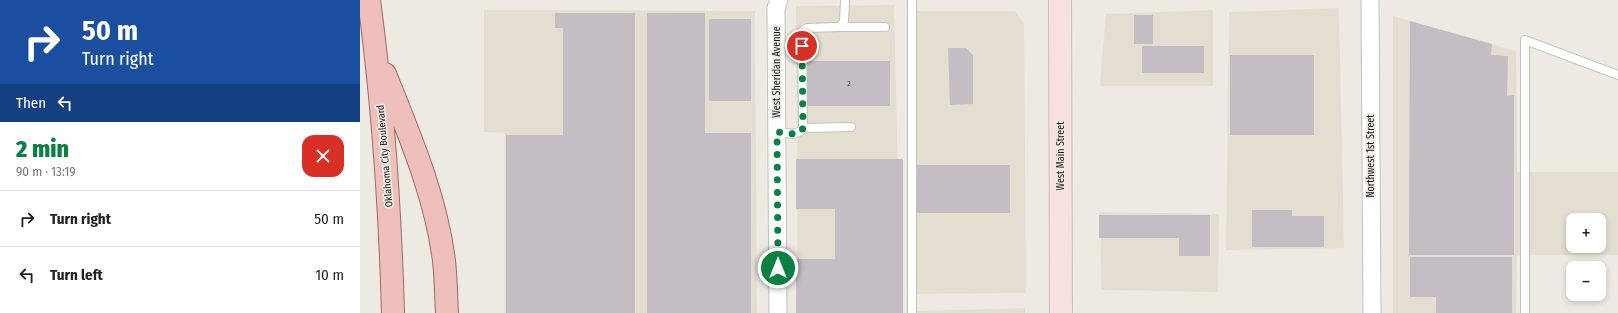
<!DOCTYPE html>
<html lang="en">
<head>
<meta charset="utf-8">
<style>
  body { margin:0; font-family:"Fira Sans Condensed",sans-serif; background:#f2f2f2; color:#202124; height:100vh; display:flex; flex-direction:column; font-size:15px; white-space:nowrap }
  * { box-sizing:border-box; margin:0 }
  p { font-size:13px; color:#757577 }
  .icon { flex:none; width:22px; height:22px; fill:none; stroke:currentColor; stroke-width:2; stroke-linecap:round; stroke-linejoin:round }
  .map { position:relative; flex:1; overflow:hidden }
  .panel { display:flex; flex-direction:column; background:#fff; width:360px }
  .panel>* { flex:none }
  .hud { background:#1a4fa0; color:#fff; overflow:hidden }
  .controls { position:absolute; left:1206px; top:213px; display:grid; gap:8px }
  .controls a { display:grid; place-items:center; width:40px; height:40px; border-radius:8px; background:#fff; box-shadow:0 2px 6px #0003; font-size:20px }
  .pin { position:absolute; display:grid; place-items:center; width:34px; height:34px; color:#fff; margin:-17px; border:2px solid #fff; border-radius:50%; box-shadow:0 1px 4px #0007 }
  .me { position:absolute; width:44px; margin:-22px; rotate:0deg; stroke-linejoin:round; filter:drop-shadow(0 0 3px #0008) }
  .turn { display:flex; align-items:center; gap:14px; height:84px; padding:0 16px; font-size:18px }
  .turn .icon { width:52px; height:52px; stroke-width:2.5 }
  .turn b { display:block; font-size:28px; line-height:34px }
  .then { display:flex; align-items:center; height:38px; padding:0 16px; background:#0003; gap:8px; font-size:15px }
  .round { display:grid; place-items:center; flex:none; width:42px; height:42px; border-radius:12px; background:#f2f2f2 }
  .head { display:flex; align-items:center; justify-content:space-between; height:68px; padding:0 16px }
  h1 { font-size:24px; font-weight:800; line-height:30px; color:#0b8043 }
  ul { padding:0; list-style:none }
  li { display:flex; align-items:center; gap:12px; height:56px; padding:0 16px; border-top:1px solid #e0e0e0 }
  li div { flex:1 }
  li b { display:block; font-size:15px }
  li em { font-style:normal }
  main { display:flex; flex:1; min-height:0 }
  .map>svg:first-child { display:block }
  .built { fill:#e4ded1; fill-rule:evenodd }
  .building { fill:#c3bec3 }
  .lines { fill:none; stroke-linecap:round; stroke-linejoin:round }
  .service-casing { stroke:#c4c2bc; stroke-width:10 }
  .minor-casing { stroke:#c4c2bc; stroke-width:19 }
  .secondary-casing { stroke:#c4c2bc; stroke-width:24 }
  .primary-casing { stroke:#9d6a64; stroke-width:24 }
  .service { stroke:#fff; stroke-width:8 }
  .minor { stroke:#fff; stroke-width:17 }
  .secondary { stroke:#f7e0dd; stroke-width:22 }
  .primary { stroke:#efc0bb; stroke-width:22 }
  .route { stroke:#0b8043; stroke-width:7; stroke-dasharray:0 12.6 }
  .labels { text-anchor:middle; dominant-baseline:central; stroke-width:3.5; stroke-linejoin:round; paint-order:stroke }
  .number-label { font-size:8px; fill:#444242 }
  .street-label { font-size:10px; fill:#191917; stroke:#edeae4 }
</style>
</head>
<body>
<main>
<section class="panel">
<div class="hud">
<div class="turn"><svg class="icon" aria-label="right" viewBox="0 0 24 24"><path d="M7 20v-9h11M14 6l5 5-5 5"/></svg><div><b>50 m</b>Turn right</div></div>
<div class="then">Then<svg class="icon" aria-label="left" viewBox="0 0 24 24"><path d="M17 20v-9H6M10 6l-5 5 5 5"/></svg></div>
</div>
<div class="head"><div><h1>2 min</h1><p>90 m · 13:19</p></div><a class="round" style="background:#d93025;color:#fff"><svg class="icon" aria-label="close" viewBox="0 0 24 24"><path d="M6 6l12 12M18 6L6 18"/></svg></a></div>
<ul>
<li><svg class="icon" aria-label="right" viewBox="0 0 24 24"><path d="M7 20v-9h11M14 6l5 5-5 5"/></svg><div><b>Turn right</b></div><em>50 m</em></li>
<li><svg class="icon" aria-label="left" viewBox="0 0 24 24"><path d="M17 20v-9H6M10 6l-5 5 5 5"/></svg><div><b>Turn left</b></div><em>10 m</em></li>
</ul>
</section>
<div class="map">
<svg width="1258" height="313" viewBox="0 0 1258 313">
  <rect width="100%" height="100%" fill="#edeae4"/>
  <path class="built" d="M534 5 541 313H438L436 6Z
    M979 8 984 248 866 250 869 12Z
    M124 10 395 11 397 313H145V133L124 132Z
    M853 10V86H740L746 14Z
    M555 11H655L664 23 666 293 556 294Z
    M1033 16 1156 51 1157 172H1258V255H1157L1156 313H1033ZM1213 220H1239V246H1213Z
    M740 212 859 214 858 292 741 290Z
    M665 308V313H557V311Z"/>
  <path class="building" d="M195 13H275V313H146V135H203V28H195Z
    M287 13H345V133H391V313H287Z
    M774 15H793V44H774Z
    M349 19H391V101H349Z
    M1050 21 1132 44 1131 55 1148 56 1147 96 1154 95V255H1049Z
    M782 46H844V73H782Z
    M588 48H606L613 55V104L590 105Z
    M870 55H954V135H870Z
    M447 61H530V106H447Z
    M436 159H543V313H436V259H475V209H436Z
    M556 165H650V213H556Z
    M892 210H932V216H964V247H892Z
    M739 215H850V256H819V238H739Z
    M1050 257H1152V313H1076V297H1050Z"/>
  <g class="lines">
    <g class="service-casing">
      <path id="service" d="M552 0V313
        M480 27H525
        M443 128 491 127
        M417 132 434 134 441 131 443 128 442 31 447 28 480 27 484 21 485 0
        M1165 313V40L1258 75"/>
    </g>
    <g class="minor-casing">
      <path id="minor" d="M1010 0 1012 313
        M418 313 416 8 419 0"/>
    </g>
    <g class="secondary-casing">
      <path id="secondary" d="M700 0 701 313"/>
    </g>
    <g class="primary-casing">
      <path id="primary" d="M9 0C23 104 30 208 33 313
        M25 74C49 134 76 196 84 261 86 278 86 296 87 313"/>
    </g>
    <use href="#service" class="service"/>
    <use href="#minor" class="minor"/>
    <use href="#secondary" class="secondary"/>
    <use href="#primary" class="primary"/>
  </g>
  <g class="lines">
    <path class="route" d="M418 268 417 132 434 134 441 132 443 128 442 46"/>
  </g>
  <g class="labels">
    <g class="number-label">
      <text x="489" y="83">2</text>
    </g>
    <g class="street-label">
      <text transform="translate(417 72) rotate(-90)">West Sheridan Avenue</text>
      <text transform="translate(25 156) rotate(-95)">Oklahoma City Boulevard</text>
      <text transform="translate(701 156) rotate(-90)">West Main Street</text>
      <text transform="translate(1011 156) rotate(-90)">Northwest 1st Street</text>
    </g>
  </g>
</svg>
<div class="controls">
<a>+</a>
<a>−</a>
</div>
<div class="pin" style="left:442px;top:46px;background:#d93025"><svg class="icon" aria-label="arrive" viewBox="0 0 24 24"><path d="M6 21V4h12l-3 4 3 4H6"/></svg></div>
<svg class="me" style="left:418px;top:268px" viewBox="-20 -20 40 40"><circle r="17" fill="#0b8043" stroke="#fff" stroke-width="3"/><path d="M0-11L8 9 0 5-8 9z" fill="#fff"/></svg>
</div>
</main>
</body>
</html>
